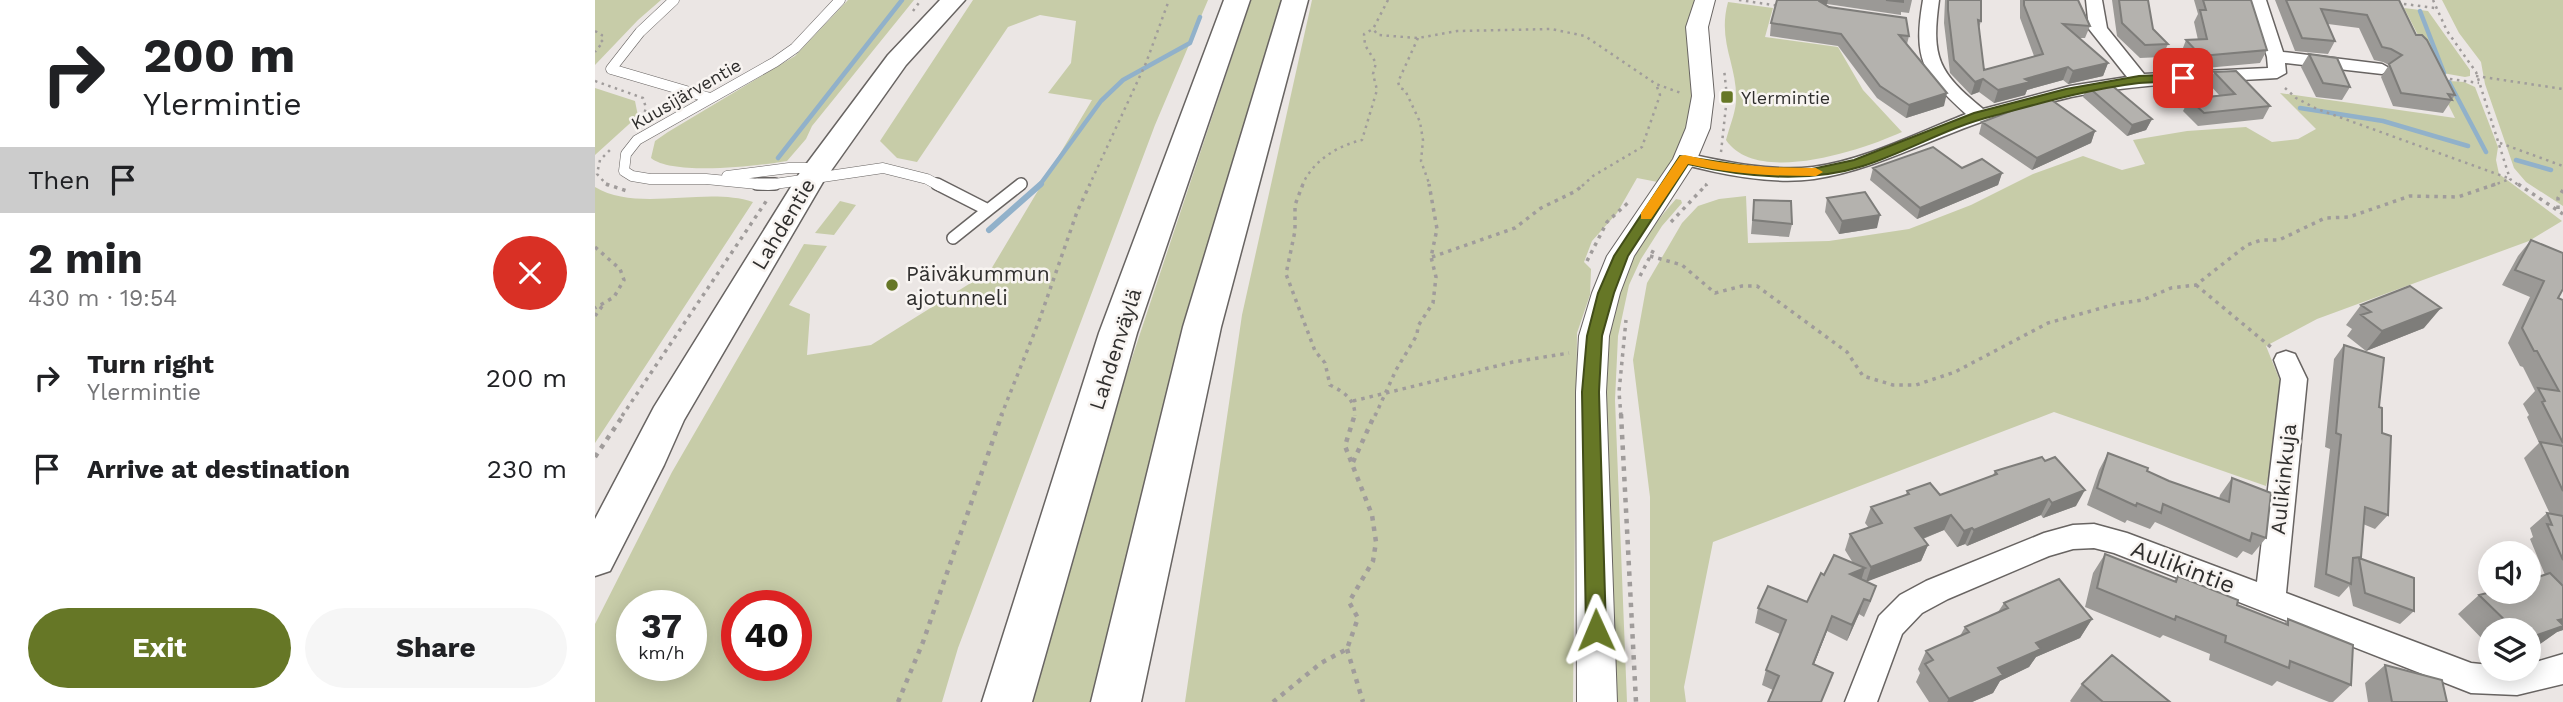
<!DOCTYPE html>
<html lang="en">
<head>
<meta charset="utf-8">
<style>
  body { margin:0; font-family:"Work Sans",sans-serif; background:#f6f6f6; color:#202124; height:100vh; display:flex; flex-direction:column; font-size:26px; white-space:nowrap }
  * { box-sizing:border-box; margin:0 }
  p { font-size:23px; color:#757577 }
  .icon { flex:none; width:38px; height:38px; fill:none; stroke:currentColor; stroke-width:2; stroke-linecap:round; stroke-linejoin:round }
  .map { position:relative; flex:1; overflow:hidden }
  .drawer { display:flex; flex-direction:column; background:#fff; width:595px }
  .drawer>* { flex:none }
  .guide { background:#fff; color:#202124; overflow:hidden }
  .controls { position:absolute; left:1883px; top:541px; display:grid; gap:14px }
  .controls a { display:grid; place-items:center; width:63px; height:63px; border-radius:50%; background:#fff; box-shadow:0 4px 18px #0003; font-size:35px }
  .speed { position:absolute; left:21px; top:590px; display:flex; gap:14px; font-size:35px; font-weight:700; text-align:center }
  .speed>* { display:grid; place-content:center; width:91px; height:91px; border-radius:50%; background:#fff; box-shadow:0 4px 18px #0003; line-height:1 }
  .speed small { font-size:18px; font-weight:400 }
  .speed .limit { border:10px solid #d22; background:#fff; color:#111 }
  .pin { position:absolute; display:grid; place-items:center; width:60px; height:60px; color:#fff; margin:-30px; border-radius:14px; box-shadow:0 4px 10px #0006 }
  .me { position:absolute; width:77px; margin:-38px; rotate:359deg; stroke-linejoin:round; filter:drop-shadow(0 0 5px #0008) }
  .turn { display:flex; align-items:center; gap:24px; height:147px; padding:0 28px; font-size:32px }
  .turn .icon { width:91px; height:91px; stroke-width:2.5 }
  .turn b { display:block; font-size:49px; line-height:60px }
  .then { display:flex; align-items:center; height:66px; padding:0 28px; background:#0003; gap:14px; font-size:26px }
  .round { display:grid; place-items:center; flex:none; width:74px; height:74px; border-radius:37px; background:#f6f6f6 }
  .summary { display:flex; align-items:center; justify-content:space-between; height:119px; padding:0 28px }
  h1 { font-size:42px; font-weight:700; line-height:52px }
  .action { display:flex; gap:14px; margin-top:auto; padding:14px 28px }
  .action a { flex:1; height:80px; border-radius:42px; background:#667726; color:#fff; font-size:28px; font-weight:700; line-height:80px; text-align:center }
  .action a+a { background:#f6f6f6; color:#202124 }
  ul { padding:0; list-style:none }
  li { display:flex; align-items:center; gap:21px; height:91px; padding:0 28px }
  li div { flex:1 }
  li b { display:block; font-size:26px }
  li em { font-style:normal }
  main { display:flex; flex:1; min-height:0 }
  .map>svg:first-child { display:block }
  .green { fill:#c7cca8; fill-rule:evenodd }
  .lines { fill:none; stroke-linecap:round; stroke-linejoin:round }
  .stream-far1 { stroke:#91b1ca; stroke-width:4.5 }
  .stream { stroke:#91b1ca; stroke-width:6 }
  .service-far1-casing { stroke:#686462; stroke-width:11 }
  .service-casing { stroke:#686462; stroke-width:14 }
  .minor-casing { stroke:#686462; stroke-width:3 }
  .tertiary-casing { stroke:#686462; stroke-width:2 }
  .secondary-casing { stroke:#686462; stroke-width:3 }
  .motorway-casing { stroke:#686462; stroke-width:3 }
  .path-far2 { stroke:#a09c9b; stroke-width:2.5; stroke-dasharray:2.5 4.5; stroke-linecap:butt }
  .path-far1 { stroke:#a09c9b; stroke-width:3.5; stroke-dasharray:3.5 5; stroke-linecap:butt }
  .path { stroke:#a09c9b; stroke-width:4.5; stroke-dasharray:4.5 6; stroke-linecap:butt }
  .service-far1 { stroke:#fff; stroke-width:10 }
  .service { stroke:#fff; stroke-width:11 }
  .minor { fill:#fff; fill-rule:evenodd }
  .tertiary { fill:#fff; fill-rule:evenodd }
  .secondary { fill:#fff; fill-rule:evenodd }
  .motorway { fill:#fff; fill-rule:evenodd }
  .wall { fill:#9b9996 }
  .shaded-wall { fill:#7e7d7a }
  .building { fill:#b4b2ae; stroke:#7e7d7a; stroke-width:2 }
  .route { fill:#667726; stroke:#424d19; stroke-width:2 }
  .slow { fill:#f59e0b }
  .poi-dot { fill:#667726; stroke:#f8f4f1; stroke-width:2.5 }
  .labels { text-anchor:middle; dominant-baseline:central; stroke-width:5; stroke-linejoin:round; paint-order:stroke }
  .far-street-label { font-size:18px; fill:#302f2e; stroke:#f8f4f1 }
  .far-poi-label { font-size:18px; fill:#302f2e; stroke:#f8f4f1; text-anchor:start }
  .street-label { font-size:21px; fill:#302f2e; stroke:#f8f4f1 }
  .poi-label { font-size:21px; fill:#302f2e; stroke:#f8f4f1; text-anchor:start }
  .near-street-label { font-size:24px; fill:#302f2e; stroke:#f8f4f1 }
</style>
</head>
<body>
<main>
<section class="drawer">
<div class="guide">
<div class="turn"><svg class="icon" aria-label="right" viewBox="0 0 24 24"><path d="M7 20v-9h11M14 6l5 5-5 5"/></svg><div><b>200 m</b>Ylermintie</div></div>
<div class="then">Then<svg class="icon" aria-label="arrive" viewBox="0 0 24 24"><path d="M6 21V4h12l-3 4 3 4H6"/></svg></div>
</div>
<div class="summary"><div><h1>2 min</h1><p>430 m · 19:54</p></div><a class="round" style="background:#d93025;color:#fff"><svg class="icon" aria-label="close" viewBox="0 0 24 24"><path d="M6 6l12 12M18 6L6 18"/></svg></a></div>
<ul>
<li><svg class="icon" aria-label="right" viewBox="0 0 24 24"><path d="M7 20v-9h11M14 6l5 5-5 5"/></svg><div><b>Turn right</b><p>Ylermintie</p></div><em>200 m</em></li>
<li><svg class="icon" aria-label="arrive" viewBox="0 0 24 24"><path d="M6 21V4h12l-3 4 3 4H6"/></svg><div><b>Arrive at destination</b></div><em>230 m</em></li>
</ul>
<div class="action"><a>Exit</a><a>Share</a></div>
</section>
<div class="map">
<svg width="1968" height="702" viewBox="0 0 1968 702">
  <rect width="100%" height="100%" fill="#ebe6e4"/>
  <path class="green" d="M0 0H66L43 20 0 65Z
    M253 0H319L217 126 211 139 192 161C163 166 78 176 56 158L60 141 73 132 200 56Z
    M378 0H613L560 125 363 648 347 702H0V624L77 472 209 244 232 246 194 305 215 314 212 355 276 345 395 271 497 100 453 93 476 63 481 21 445 15 413 27 322 162 302 158 285 141ZM37 606H96V665H37ZM142 606H201V665H142Z
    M656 0H688L575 386 497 702H435L513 430Z
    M717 0H1110L1108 96 1073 184 1042 178 1022 213 997 241 989 262 996 269 995 295 982 333 978 702H590L647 315Z
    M1847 0H1968V206L1931 182 1919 168 1890 84 1886 62 1864 33Z
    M1133 2 1178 8 1170 37 1243 47 1268 90 1307 132C1267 150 1162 186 1131 140 1134 128 1140 114 1141 102 1143 65 1122 43 1133 2Z
    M1809 8 1833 11 1875 70V76L1870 77 1842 72Z
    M1841 80 1869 82 1880 87 1903 147 1901 160 1904 174 1967 221 1934 241 1722 319 1671 346 1694 403 1671 486 1459 412 1118 542 1089 687 1091 702H1055V497L1038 360 1052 283 1087 223 1103 206 1124 199 1151 196 1153 243 1234 241 1314 229 1376 205 1438 174 1488 156 1527 170 1550 164 1538 140 1592 131 1651 127 1677 142 1703 139 1721 129 1685 93 1860 118Z
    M0 88 40 101 43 116 0 155Z
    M0 187C43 213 110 186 158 202L0 443Z
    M1081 199 1086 200 1087 203 1067 226 1046 259 1034 285 1023 336 1020 400 1032 702H1019C1016 626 1014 549 1012 473 1010 414 1003 349 1022 293 1035 257 1056 227 1081 199Z
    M245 201 261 205 239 235 220 233Z"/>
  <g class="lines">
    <path class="stream-far1" d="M1825 11 1849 73
      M1854 82 1891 152
      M1705 108 1788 121 1873 146
      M183 158 307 0
      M1921 160 1956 170
      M444 186 506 101 528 80 595 43 605 17"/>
    <path class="stream" d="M394 230 446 184"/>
    <g class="service-far1-casing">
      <path id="service-far1" d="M79 0 45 32 16 69 115 98
        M245 0 200 48 180 62 42 140 31 154 29 171 37 176 55 179H111L173 185 288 168 332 179 345 186
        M132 176 194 168H225
        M424 186 426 184"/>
    </g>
    <g class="service-casing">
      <path id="service" d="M162 184H180
        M342 184 393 210 358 238
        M393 210 426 184"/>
    </g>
    <g class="minor-casing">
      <path id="minor" d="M1328 0H1344C1336 58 1343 72 1388 109L1475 86 1532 77 1494 29 1491 0H1507L1512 28 1549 74 1673 68 1672 57 1655 0H1671L1688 52 1787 64 1796 69 1787 74 1690 63 1691 73 1682 78C1613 82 1544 83 1476 97 1448 104 1417 111 1389 121 1333 140 1279 170 1219 179 1175 185 1125 174 1083 163L1080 159 1083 155 1090 153C1131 162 1176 172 1218 167 1270 160 1322 133 1371 114 1327 74 1318 59 1328 0Z
        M1691 351 1700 354 1712 379 1691 593 1876 663 1895 665V668H1934V664L1968 654V684L1922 695 1876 693 1519 553 1499 548 1478 549 1454 556 1353 599 1327 613 1307 634 1282 702H1250L1284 616 1305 595 1331 581 1449 533 1478 525 1499 524 1532 533 1662 582 1686 379 1679 360 1682 354Z"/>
    </g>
    <g class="tertiary-casing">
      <path id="tertiary" d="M1100 0H1120L1113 27 1119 96 1115 128 1102 159 1039 256 1025 293 1014 336 1011 392 1022 702H982L981 392 984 336 997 293 1012 256 1078 159 1091 128 1097 96 1091 27Z"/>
    </g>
    <g class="secondary-casing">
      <path id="secondary" d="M345 0H370L311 65 228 182 89 420 69 465 15 571 0 576V519L59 407 204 174 293 55Z"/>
    </g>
    <g class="motorway-casing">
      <path id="motorway" d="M629 0H655L542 333 437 702H387L504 333Z
        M687 0H713L626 327 546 702H496L588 327Z"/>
    </g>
    <path class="path-far2" d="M793 0 778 29 783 35 823 38 862 31 956 29 990 36 1061 84 1086 93
      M1144 0 1185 6
      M1838 0 1852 31 1881 72 1915 179 1925 186
      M1802 3 1840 8
      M318 11 326 0
      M0 31 7 35 5 39 8 42 0 52
      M823 38 803 82 805 88 810 90 825 122 828 140 826 161 835 186
      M1881 76 1968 89
      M1848 78 1884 83
      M0 81 48 98 51 108 48 117
      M1690 88 1701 98 1722 109 1913 178
      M1905 143 1968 166
      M1126 152 1132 97 1129 69
      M13 186 2 174 5 160 18 147
      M494 186 551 63 574 0
      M707 186C717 161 742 146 767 140L782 90 778 74 781 63 770 45 769 34 778 29
      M987 186 998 176 1047 147 1065 95 1061 84
      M1110 186 1114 182
      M1896 186 1915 179"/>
    <path class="path-far1" d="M11 184 32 191
      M708 184 700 205V231L691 274 720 351 730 363 735 385C749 392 760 399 760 416
      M1923 184 1968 214
      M1963 209V198L1968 190
      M1076 222 1112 184
      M0 247 25 269 29 280 19 297 0 308
      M1055 256 1087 265 1120 293 1147 286H1162L1252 352 1268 376 1298 385H1321L1360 372 1453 323 1521 304 1548 300 1576 288 1601 285 1652 245 1666 240H1684L1730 218 1754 217 1815 196 1863 197 1901 184
      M837 257 920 228 946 208 981 191 989 184
      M992 261 1012 222 1036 200
      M1045 276 1059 249
      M1601 285 1677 348
      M0 316 8 305
      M758 401 918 362 974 353
      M27 416 172 200
      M406 416 444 321 482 212 495 184
      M780 416 801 370 822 335 823 326 838 303 841 277 836 257 842 229 834 184
      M1026 416 1024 392 1031 320"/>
    <path class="path" d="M1026 414 1041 702
      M0 457 29 414
      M758 462 780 414
      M752 649 768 702
      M303 702 328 642 407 414
      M678 702 726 663 752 649 763 618 754 602 778 561 781 542 777 515 750 446 760 414"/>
    <use href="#service-far1" class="service-far1"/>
    <use href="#service" class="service"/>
    <use href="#minor" class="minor"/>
    <use href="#tertiary" class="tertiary"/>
    <use href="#secondary" class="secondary"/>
    <use href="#motorway" class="motorway"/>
  </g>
  <path class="wall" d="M1182 0H1317L1314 13 1306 12V15L1232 4 1231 5 1314 36 1312 44 1349 106 1311 118 1282 98 1243 46 1175 36 1176 23Z
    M1350 0H1386V21L1384 28 1389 70 1439 56 1425 18V0H1483L1495 26 1490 38H1484L1513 63 1508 76 1473 84 1468 80 1432 90 1430 95 1399 103 1384 92 1376 95 1355 73 1349 23Z
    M1517 0H1553L1558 29 1573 44 1567 57 1545 58 1522 36Z
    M1599 0H1656L1672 50 1665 63 1600 69 1586 53 1591 40H1603L1599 22 1603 14Z
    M1680 0H1804L1821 35 1860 95 1848 113 1798 106 1786 77 1794 65 1788 62 1779 60 1764 28 1733 24 1740 41 1733 54 1700 51Z
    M1714 54 1755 87 1747 100 1721 97 1706 67Z
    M1619 72 1675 106 1668 119 1603 126 1588 111 1594 99 1624 95 1614 84Z
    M1492 86 1557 119 1551 130 1532 136 1488 97Z
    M1418 104 1500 131 1496 143 1437 170 1384 134 1387 122 1416 111Z
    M1278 168H1367L1407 173 1403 185 1322 219 1275 180Z
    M1232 198 1282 228 1244 234 1230 212Z
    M1159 200 1197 224 1194 237 1156 234Z
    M1936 240 1963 298 1968 300V630L1962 632 1945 644 1934 648V630H1895V647L1863 614 1884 595 1950 575 1935 539 1938 537 1935 528 1952 513 1955 514 1929 458 1944 443 1932 417 1934 415 1928 404 1940 391 1928 367 1925 366 1913 343 1935 297 1907 285 1923 256Z
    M1766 305 1829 328 1771 351 1752 336 1757 329 1751 325Z
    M1749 345 1784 407 1793 515 1780 529 1768 524 1765 558 1819 611 1805 624 1758 606 1754 586 1744 597 1719 587 1735 449 1730 447 1739 359Z
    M1513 453 1574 481 1624 499 1625 495 1637 478 1671 538 1657 555 1648 551 1642 558 1560 522 1555 529 1532 520 1530 523 1492 505 1504 470Z
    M1400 471 1481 506 1448 518 1446 515 1372 546 1370 544 1362 547 1349 530 1328 539 1333 545 1326 561 1272 581 1276 601 1269 617 1264 614 1252 641 1232 631 1219 664 1178 690 1167 685 1171 670 1185 634 1160 623 1163 608 1212 602 1229 575 1258 563 1250 550 1255 534 1274 528 1270 523 1276 507 1311 495 1312 491 1345 495 1398 475Z
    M1510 554 1579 581 1583 576 1642 605 1689 624 1693 619 1756 685 1738 702H1734L1682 681 1677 686 1614 660 1615 654 1568 635 1565 638 1490 607 1498 573Z
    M1409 603 1497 619 1485 638 1441 657 1434 667 1405 681 1398 693 1377 702H1334L1321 682 1325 673 1323 669 1331 651 1365 636 1370 627 1403 612Z
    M1790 665 1852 702H1773L1770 683Z
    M1487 684 1575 702H1476L1475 701Z"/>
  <path class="shaded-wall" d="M1224 0H1233L1232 4 1222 13Z
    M1513 63 1508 76 1473 84 1478 71Z
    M1473 67 1468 80 1432 90 1430 95 1399 103 1403 90 1430 79Z
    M1388 79 1384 92 1376 95 1380 82Z
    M1352 93 1349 106 1311 118 1314 105Z
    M1557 119 1551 130 1532 136 1537 125Z
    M1500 131 1496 143 1437 170 1442 158Z
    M1407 173 1403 185 1322 219 1325 208Z
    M1285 215 1282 228 1244 234 1247 221Z
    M1846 308 1829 328 1771 351 1787 331Z
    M1490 490 1481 506 1448 518 1457 503Z
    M1454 499 1446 515 1372 546 1379 530Z
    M1356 515 1349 530 1314 544 1320 528Z
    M1377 528 1370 544 1362 547 1369 531Z
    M1333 545 1326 561 1271 582 1276 567Z
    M1270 568 1265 584 1255 574Z
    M1269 599 1264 614 1252 641 1257 625Z
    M1237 616 1232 631 1213 679 1218 664Z
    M1497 619 1485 638 1441 657 1434 667 1405 681 1398 693 1377 702H1352L1354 699 1441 643Z
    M1968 619V630L1962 632 1945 644 1934 648V638L1963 620Z"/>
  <path class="building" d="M1182 0H1224V1L1234 7 1311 18 1314 36 1304 35 1352 93 1314 105 1285 86 1246 34 1176 23Z
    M1291 0H1308V2Z
    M1353 0H1386V21L1383 20 1389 70 1448 54 1429 5V0H1483L1495 26 1468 24 1513 63 1478 71 1473 67 1430 79 1435 82 1403 90 1388 79 1380 82 1359 60 1353 10Z
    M1524 0H1553L1558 29 1573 44 1550 45 1527 23Z
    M1608 0H1656L1672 50 1606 56 1591 40 1612 39 1605 10H1611Z
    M1691 0H1804L1821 35H1827L1832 40 1860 95 1853 94 1857 100 1806 93 1794 64 1807 55 1796 49 1787 47 1772 15 1726 9 1740 41 1707 38Z
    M1714 54 1742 58 1755 87 1728 83Z
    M1641 71 1675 106 1609 113 1594 99 1640 94 1619 72Z
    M1514 83 1557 119 1537 125 1492 86Z
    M1451 96 1500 131 1442 158 1387 122 1424 108 1418 104Z
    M1338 147 1367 168 1387 159 1407 173 1325 208 1278 168Z
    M1270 192 1285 215 1247 221 1232 198Z
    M1159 200 1196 201 1197 224 1158 220Z
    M1936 240 1968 253V289L1963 298 1968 300V443L1947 402 1950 401 1943 388 1964 391 1942 351H1939L1927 328 1949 281 1920 270Z
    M1815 286 1846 308 1787 331 1766 315 1776 312 1766 305Z
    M1749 345 1789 358 1784 407 1787 408V433L1796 436 1793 515 1770 507 1766 557 1758 558 1756 584 1731 574 1746 435 1741 433Z
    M1945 442 1968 446V491Z
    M1513 453 1553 468 1552 471 1574 481 1634 502 1637 478 1676 493 1671 538 1657 533 1655 541 1568 504 1566 513 1542 503 1541 506 1502 488Z
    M1447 457 1450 461 1460 457 1490 490 1457 503 1454 499 1379 530 1377 528 1369 531 1356 515 1320 528 1333 545 1276 567 1255 534 1287 523 1276 507 1314 494 1312 491 1335 483 1345 495 1402 474 1400 471Z
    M1952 513 1968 516V560L1952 524 1957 525Z
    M1510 554 1581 582 1583 576 1643 600 1642 605 1693 625V619L1758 645 1756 685 1695 661 1694 668 1630 642 1631 636 1581 616 1580 620 1502 588Z
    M1239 555 1270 568 1255 574 1281 586 1275 601 1269 599 1257 625 1237 616 1218 664 1238 673 1226 702H1173L1184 676 1171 670 1191 620 1163 608 1173 586 1212 602 1226 573 1229 575Z
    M1764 558 1819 578V611L1770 593Z
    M1955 573 1968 586V619L1963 620 1968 625V626L1934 638V630H1920L1884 595 1896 592H1934V580Z
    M1464 579 1497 619 1441 643 1446 649 1403 668 1408 675 1354 699 1330 664 1338 660 1331 651 1374 632 1370 627 1413 608 1409 603Z
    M1517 655 1575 702H1508L1487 684Z
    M1790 665 1847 680 1852 702H1797Z"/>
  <path class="route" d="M1588 74 1594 78 1592 80C1576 83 1560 81 1544 83 1494 89 1446 103 1398 116 1353 127 1312 152 1268 166 1212 184 1149 177 1093 164L1033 256 1019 293 1007 336 1004 392 1011 630 1008 636 1001 639 994 636 991 630 987 392 992 336 1003 293 1019 256 1085 156 1165 168 1217 169 1259 160 1379 113 1471 89 1544 76Z"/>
  <path class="slow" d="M1090 155C1134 166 1176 168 1221 168L1228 172 1221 176C1177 176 1136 174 1093 164L1056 219H1046V213L1085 156Z"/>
  <g class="poi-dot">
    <rect x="1125" y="90" width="14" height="14" rx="3.5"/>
    <circle cx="297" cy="285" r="7"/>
  </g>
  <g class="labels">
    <g class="far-street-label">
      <text transform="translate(91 94) rotate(-30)">Kuusijärventie</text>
    </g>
    <g class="far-poi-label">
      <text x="1146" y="97">Ylermintie</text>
    </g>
    <g class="street-label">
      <text transform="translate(188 224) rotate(-59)">Lahdentie</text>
      <text transform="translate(520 349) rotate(-72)">Lahdenväylä</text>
      <text transform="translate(1688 479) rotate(-84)">Aulikinkuja</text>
    </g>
    <g class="poi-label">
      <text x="311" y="273">Päiväkummun<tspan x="311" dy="24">ajotunneli</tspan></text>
    </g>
    <g class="near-street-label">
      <text transform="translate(1588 567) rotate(21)">Aulikintie</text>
    </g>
  </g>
</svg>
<div class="controls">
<a><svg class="icon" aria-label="sound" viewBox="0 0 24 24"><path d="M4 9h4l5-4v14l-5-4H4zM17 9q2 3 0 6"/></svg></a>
<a><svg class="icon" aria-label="layers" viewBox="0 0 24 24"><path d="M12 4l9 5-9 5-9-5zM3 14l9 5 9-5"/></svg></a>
</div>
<div class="speed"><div>37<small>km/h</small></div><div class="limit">40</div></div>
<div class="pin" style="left:1588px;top:78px;background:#d93025"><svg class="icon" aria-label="arrive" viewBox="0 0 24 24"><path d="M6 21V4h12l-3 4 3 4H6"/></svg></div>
<svg class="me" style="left:1001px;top:630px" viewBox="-20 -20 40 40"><path d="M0-17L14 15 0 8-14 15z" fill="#667726" stroke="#fff" stroke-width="4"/></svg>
</div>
</main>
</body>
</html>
